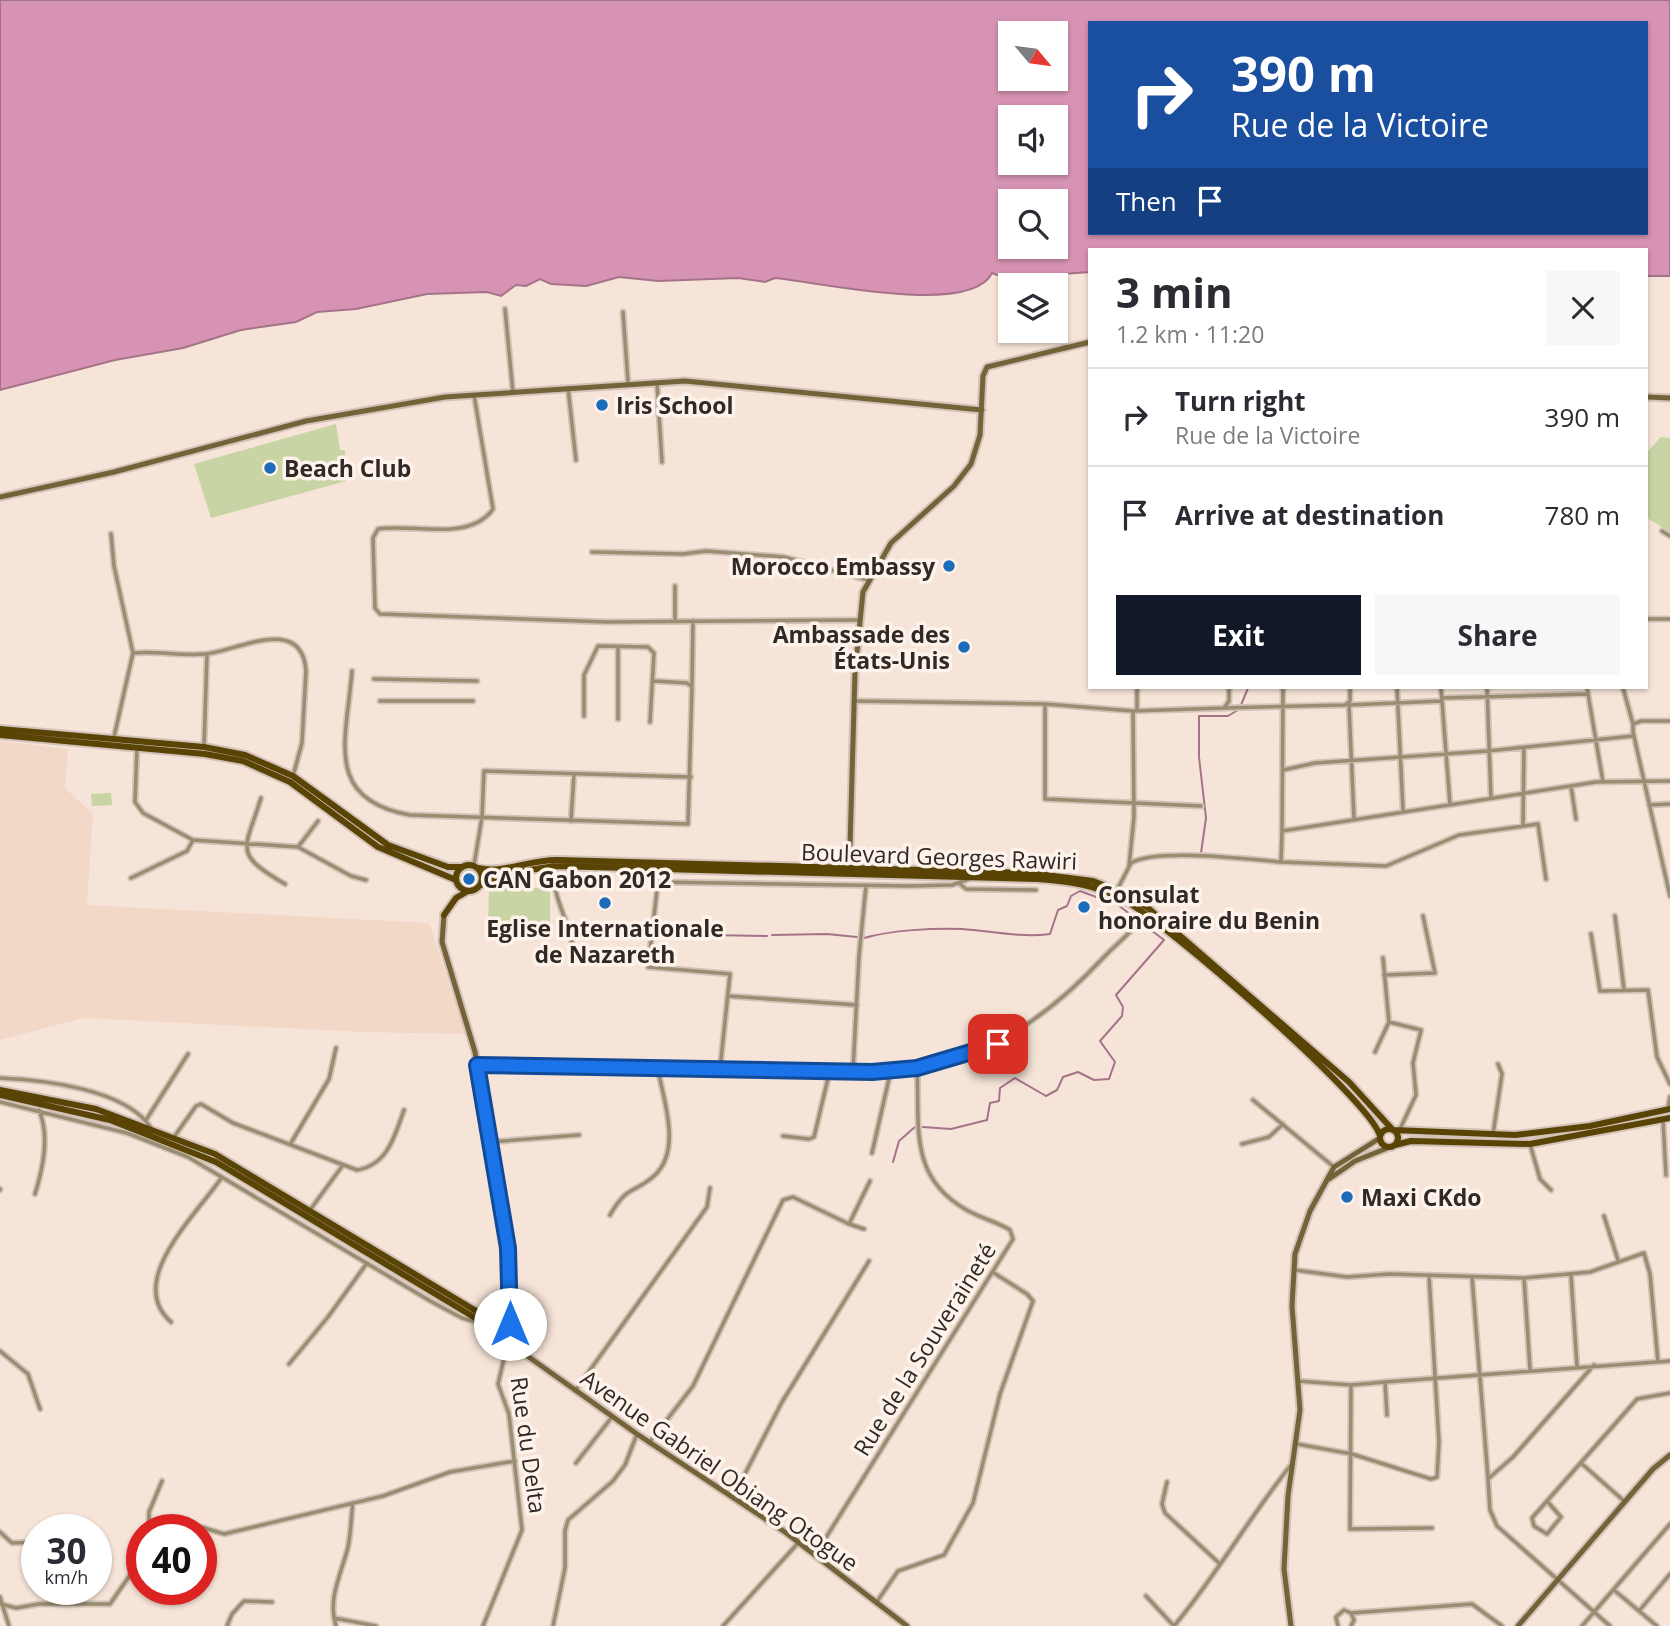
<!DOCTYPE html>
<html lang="en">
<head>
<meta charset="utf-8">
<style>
  body { margin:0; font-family:"Open Sans",sans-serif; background:#f7f7f7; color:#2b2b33; height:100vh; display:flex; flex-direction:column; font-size:26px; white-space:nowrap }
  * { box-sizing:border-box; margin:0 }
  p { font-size:23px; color:#7c7c81 }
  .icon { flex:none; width:38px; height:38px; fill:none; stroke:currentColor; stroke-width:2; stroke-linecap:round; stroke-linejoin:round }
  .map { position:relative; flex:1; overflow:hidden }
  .side { position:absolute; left:1088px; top:248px; width:560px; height:441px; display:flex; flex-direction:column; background:#fff; border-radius:0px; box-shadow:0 2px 5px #0004 }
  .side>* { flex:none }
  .banner { position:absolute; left:1088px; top:21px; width:560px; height:214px; border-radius:0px; box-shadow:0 2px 5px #0004; background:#1a4fa0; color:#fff; overflow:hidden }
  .needle { width:46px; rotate:119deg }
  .buttons { position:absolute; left:998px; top:21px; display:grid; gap:14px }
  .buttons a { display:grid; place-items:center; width:70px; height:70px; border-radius:0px; background:#fff; box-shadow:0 2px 5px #0004; font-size:35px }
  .speed { position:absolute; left:21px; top:1514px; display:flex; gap:14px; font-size:35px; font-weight:700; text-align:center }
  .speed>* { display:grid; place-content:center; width:91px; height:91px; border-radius:50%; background:#fff; box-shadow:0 2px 5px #0004; line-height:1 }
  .speed small { font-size:18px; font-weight:400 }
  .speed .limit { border:10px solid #d22; background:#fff; color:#111 }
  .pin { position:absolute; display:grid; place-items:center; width:60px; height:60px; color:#fff; margin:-30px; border-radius:14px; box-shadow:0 4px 10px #0006 }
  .me { position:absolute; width:77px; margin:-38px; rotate:0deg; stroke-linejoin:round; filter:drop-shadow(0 0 5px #0008) }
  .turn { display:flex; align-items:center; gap:24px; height:147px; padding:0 28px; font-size:32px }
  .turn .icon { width:91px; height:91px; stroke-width:2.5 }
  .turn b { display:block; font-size:49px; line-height:60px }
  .then { display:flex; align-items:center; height:66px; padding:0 28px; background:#0003; gap:14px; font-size:26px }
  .round { display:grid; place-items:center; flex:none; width:74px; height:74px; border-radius:0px; background:#f7f7f7 }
  .head { display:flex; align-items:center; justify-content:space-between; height:119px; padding:0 28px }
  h1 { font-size:42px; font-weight:700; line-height:52px }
  .primary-button { display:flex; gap:14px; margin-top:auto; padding:14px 28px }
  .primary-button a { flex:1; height:80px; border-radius:0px; background:#111827; color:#fff; font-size:28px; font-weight:700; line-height:80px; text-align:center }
  .primary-button a+a { background:#f7f7f7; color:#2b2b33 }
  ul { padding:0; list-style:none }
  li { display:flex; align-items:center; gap:21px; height:98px; padding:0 28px; border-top:2px solid #e1e1e2 }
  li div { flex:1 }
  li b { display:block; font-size:26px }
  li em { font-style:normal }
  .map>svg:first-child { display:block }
  .built { fill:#f2d8c7 }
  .green { fill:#c8d4a4 }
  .water { fill:#d793b3; stroke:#a57388; stroke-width:2; fill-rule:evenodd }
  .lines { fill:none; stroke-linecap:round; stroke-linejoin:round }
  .stream { stroke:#a57388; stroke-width:2 }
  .street-casing { stroke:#d3c2b8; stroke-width:7 }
  .secondary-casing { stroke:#d3c2b8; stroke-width:9 }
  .primary-casing { stroke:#d3c2b8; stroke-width:10 }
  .street { stroke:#998d72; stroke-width:3.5 }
  .secondary { stroke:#746239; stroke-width:5 }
  .primary { stroke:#594305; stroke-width:6 }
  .route-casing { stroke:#114b97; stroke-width:18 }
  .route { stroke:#1a73e8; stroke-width:12 }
  .poi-dot { fill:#1d6cbb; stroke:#fef3eb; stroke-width:2.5 }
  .labels { text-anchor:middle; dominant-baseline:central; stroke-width:7; stroke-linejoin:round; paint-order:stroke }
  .poi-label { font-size:23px; font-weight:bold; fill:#302925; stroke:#fef3eb; text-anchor:start }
  .street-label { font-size:23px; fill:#302925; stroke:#fef3eb }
</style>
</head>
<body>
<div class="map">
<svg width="1670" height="1626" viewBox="0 0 1670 1626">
  <rect width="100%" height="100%" fill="#f7e4d8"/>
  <path class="built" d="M0 741 68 749 65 788 93 814 87 905 429 923 466 1034 362 1032 84 1018 0 1040Z"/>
  <path class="green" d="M336 424 340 450H345L346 481 211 518 194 464Z
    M1661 437 1670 438V532L1647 518V452Z
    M111 793 112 805 92 806 91 794Z
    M459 878a10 10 0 1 1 20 0a10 10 0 1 1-20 0Z
    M489 888H550V927H488Z"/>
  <path class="water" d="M0 0H1670V276H1647V250H1090V272L1005 278 992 273C971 317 817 282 775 278L765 282 738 278 658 281 619 277 586 286 551 284 540 279 526 286 516 285 501 296 487 292 427 294 356 309 317 312 296 322 241 330 183 348 115 360 0 390ZM1090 23H1647V233H1090ZM1055 33V79H1010V33ZM1055 117V163H1010V117ZM1055 201V247H1010V201Z"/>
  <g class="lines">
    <path class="stream" d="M1241 705 1248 688
      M1201 853 1206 818 1199 757V716H1228L1238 710
      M594 933 610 929 649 934
      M655 934 767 936
      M772 935 827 934 857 937
      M864 938C892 930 933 928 962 929 991 931 1021 938 1050 934L1058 910 1067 906 1071 896 1080 891 1118 905 1164 940 1116 995 1123 1007 1122 1016 1100 1041 1115 1062 1109 1079 1094 1080 1078 1072 1063 1077 1057 1090 1046 1096 1015 1078 1000 1088 999 1101 990 1103 987 1120 951 1129 923 1127
      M893 1162 899 1141 916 1126"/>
    <g class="street-casing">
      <path id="street" d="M505 309 513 393
        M623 312 628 382
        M657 383 662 462
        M568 388 576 460
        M474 395 493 509C469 543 412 523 378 529L373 538 375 608 380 614 607 622 858 620
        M1662 531 1670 536
        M111 534 114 566 133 653 114 737
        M592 552 683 554 706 551 784 557 868 580
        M1647 619H1670
        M675 620V586
        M133 653C157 651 181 656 205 654 235 652 302 613 306 671L302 743 293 776
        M352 671C347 738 322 799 410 815L688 824 692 687 687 683 654 681
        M374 679 477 681
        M692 685 693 621
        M1397 688 1403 810
        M1441 688 1450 804
        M1487 688 1491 798
        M1587 688 1603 782
        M1623 688 1633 724
        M1442 698 1588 694
        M380 701H473
        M854 701 1045 704 1133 711 1134 817 1129 866
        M1045 704V799L1201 806
        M1349 705 1354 818
        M1349 705 1442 701
        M1224 708 1345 705 1350 701V688
        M1133 711 1224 708 1229 701V688
        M1137 711V688
        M584 716V675L598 646 648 647 654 653 650 722
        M618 719V647
        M1670 721H1641L1633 724V732L1670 896
        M204 747 207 654
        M137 748 135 802 143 813 193 840 298 847 351 876 366 880
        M1283 770 1315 763 1488 751 1633 736
        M1571 786 1576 819
        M261 798C245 850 232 853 285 884
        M1649 805 1670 804
        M571 821 574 774
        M1523 825 1524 747
        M1282 831 1283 688
        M298 847 318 821
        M1281 862 1386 866 1459 835 1538 824 1546 879
        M474 865 482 817 484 771 691 777
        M555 866C549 893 570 921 573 949
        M623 870 658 882 910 886 952 885 969 879
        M131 878 187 851 193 840
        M658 882 648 967 730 974 720 1069
        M960 884 966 889 1036 890
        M1117 890 1131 863C1157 848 1248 859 1281 862L1282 831 1596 782 1670 781
        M1615 916 1624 990
        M1591 934 1600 991 1648 990 1657 1057 1670 1084
        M1383 958 1389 1023
        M1384 975 1435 973 1423 916
        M728 996 857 1005
        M1375 1052 1389 1022 1421 1030 1413 1063 1416 1095 1400 1129
        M478 1065 861 1072C968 1069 1032 1034 1104 957 1117 943 1134 931 1144 915
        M853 1071 859 956 866 886
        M0 1078C44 1080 126 1089 151 1128
        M1253 1100 1334 1167
        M0 1102 127 1133 188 1157 432 1302 462 1318 484 1324
        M1668 1108 1670 1097
        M146 1120 188 1054
        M1663 1120 1666 1175
        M1493 1134 1502 1074 1498 1064
        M783 1136 809 1139 814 1137 830 1070
        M174 1137 196 1106 201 1104 233 1123 357 1170C388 1165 395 1135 404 1110
        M490 1142 579 1135
        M291 1143 329 1079 336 1048
        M1242 1144 1269 1137 1283 1124
        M1530 1144 1540 1179 1551 1190
        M872 1153 891 1070
        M0 1189V1190
        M35 1194C43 1168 50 1136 39 1110
        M310 1210 343 1165
        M610 1215C628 1184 634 1194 654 1176 682 1151 664 1101 658 1070
        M1604 1216 1618 1260
        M849 1224 864 1229
        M1295 1270 1347 1277 1389 1274 1524 1278 1530 1369
        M1571 1275 1577 1366
        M1472 1277 1488 1478
        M1524 1278 1590 1272 1644 1253 1650 1274 1658 1362
        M171 1322C124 1281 198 1213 222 1177
        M0 1351 28 1374 40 1409
        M289 1364 328 1317 367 1263
        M1594 1365 1513 1457 1488 1479 1490 1510 1497 1526 1610 1626
        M1298 1381 1351 1385 1385 1382
        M1351 1385 1350 1529 1432 1528
        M575 1391 707 1207 710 1188
        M1387 1415 1385 1382 1670 1361
        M649 1443 693 1386 783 1200 793 1197 849 1224 870 1181
        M1297 1444 1352 1454 1431 1479 1437 1477 1439 1442 1429 1276
        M576 1463 612 1417
        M1581 1463 1624 1501
        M162 1481 149 1512V1526H198L224 1534 383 1496 450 1472 515 1461
        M1167 1482 1162 1504 1165 1513 1219 1563
        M733 1497 782 1402 869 1261
        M1547 1501 1561 1517 1547 1534 1534 1526 1532 1518 1637 1399 1670 1393
        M0 1532 12 1543 37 1542
        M815 1555 1013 1239 1010 1230C996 1221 979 1218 965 1209 908 1176 920 1125 917 1068
        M1614 1590 1657 1626
        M1146 1596 1174 1626C1217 1575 1249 1517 1291 1465
        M0 1597 9 1626
        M76 1603 77 1589
        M876 1603 898 1571 944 1555 973 1503 1000 1394 1033 1301 1027 1294 994 1273
        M1 1604 16 1608 39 1604H110L137 1565
        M1639 1611 1670 1574
        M334 1618 376 1626
        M227 1626 232 1614 244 1601 272 1602
        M336 1626C327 1599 342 1572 348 1547 351 1533 351 1517 353 1503
        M483 1626 522 1530 509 1414 498 1384 507 1346
        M553 1626 565 1568V1531L568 1520 613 1481 625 1465 637 1434
        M723 1626 799 1542
        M1338 1626 1336 1617 1344 1610 1351 1613 1472 1604 1502 1626
        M1351 1626 1354 1620 1351 1613
        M1582 1626 1670 1524"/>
    </g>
    <g class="secondary-casing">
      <path id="secondary" d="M1647 397 1670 398
        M0 497 114 472 306 421 445 397 685 381 982 410
        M840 867 847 860 850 846 855 672 863 592 891 543 954 486 971 464 980 435 983 376 987 367 1090 342
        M444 915 442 942 475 1052 508 1248 510 1324
        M1329 1179 1355 1161 1390 1147
        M496 1335a11 11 0 1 1 22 0a11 11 0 1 1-22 0Z
        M512 1345 637 1434 785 1532 907 1626
        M1291 1626 1284 1569 1288 1496 1300 1410 1292 1306 1295 1254 1310 1211 1334 1167 1380 1138
        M1518 1626 1653 1469 1670 1455"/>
    </g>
    <g class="primary-casing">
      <path id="primary" d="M0 729 204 747 245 755 293 776 388 845 448 867H462
        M0 735 205 754 243 761 290 782 378 847 456 880
        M456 878a13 13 0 1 1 26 0a13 13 0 1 1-26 0Z
        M478 868C503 874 532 859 558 860L1030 873 1093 881 1128 895 1148 908 1349 1082 1392 1129
        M481 885 504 874 555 866 1037 879C1067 881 1097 885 1124 900 1164 921 1372 1101 1380 1136
        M444 915 456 898 468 891
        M0 1090 96 1109 215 1154 501 1326
        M0 1095 110 1120 216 1162 497 1331
        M1380 1138a9 9 0 1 1 18 0a9 9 0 1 1-18 0Z
        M1394 1130 1515 1135 1590 1126 1670 1109
        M1395 1145 1411 1141 1530 1144 1670 1118"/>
    </g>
    <use href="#street" class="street"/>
    <use href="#secondary" class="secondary"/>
    <use href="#primary" class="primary"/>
  </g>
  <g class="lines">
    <g class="route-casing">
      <path id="route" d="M510 1324 508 1248 477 1065 872 1072 917 1068 998 1044"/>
    </g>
    <use href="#route" class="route"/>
  </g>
  <g class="poi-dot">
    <circle cx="602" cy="405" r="7"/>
    <circle cx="270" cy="468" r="7"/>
    <circle cx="949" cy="566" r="7"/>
    <circle cx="964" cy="647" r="7"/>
    <circle cx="469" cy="879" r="7"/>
    <circle cx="605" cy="903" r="7"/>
    <circle cx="1084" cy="907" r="7"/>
    <circle cx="1347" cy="1197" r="7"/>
  </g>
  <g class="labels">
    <g class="poi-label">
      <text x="616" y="405">Iris School</text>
      <text x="284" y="468">Beach Club</text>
      <text x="935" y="566" text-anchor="end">Morocco Embassy</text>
      <text x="950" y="634" text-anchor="end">Ambassade des<tspan x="950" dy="26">États-Unis</tspan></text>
      <text x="483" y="879">CAN Gabon 2012</text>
      <text x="1098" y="894">Consulat<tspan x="1098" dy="26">honoraire du Benin</tspan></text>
      <text x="605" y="928" text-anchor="middle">Eglise Internationale<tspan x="605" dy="26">de Nazareth</tspan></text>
      <text x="1361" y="1197">Maxi CKdo</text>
    </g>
    <g class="street-label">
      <text transform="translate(939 856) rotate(2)">Boulevard Georges Rawiri</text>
      <text transform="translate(924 1349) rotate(-58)">Rue de la Souveraineté</text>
      <text transform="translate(529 1445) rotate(82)">Rue du Delta</text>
      <text transform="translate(720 1470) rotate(35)">Avenue Gabriel Obiang Otogue</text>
    </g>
  </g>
</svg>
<div class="buttons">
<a><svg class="needle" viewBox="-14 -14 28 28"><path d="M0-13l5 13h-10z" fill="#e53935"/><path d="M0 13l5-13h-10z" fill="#7c7c81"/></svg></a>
<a><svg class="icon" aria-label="sound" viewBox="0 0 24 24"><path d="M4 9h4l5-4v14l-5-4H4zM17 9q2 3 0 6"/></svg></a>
<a><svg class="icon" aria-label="search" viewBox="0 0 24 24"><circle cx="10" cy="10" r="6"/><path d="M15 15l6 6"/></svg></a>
<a><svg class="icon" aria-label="layers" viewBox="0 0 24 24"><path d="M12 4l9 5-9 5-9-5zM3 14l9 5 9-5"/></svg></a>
</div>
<div class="speed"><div>30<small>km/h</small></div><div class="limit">40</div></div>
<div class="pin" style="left:998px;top:1044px;background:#d93025"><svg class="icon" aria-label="arrive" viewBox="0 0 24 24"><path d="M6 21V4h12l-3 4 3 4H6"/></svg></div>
<svg class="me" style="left:510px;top:1324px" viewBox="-20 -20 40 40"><circle r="19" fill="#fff"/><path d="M0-13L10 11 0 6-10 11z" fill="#1a73e8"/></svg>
<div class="banner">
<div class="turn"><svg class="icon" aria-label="right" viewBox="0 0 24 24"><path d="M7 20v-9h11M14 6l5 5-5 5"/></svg><div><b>390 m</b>Rue de la Victoire</div></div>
<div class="then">Then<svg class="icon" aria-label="arrive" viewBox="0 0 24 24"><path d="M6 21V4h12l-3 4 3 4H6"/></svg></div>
</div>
<section class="side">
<div class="head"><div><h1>3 min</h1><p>1.2 km · 11:20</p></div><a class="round"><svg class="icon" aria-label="close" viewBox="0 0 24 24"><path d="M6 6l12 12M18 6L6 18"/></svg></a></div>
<ul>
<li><svg class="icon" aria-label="right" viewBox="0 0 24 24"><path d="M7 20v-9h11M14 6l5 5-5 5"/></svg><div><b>Turn right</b><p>Rue de la Victoire</p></div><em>390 m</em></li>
<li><svg class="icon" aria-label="arrive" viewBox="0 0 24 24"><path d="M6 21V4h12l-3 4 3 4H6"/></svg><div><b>Arrive at destination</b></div><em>780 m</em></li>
</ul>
<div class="primary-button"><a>Exit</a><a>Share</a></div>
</section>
</div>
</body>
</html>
